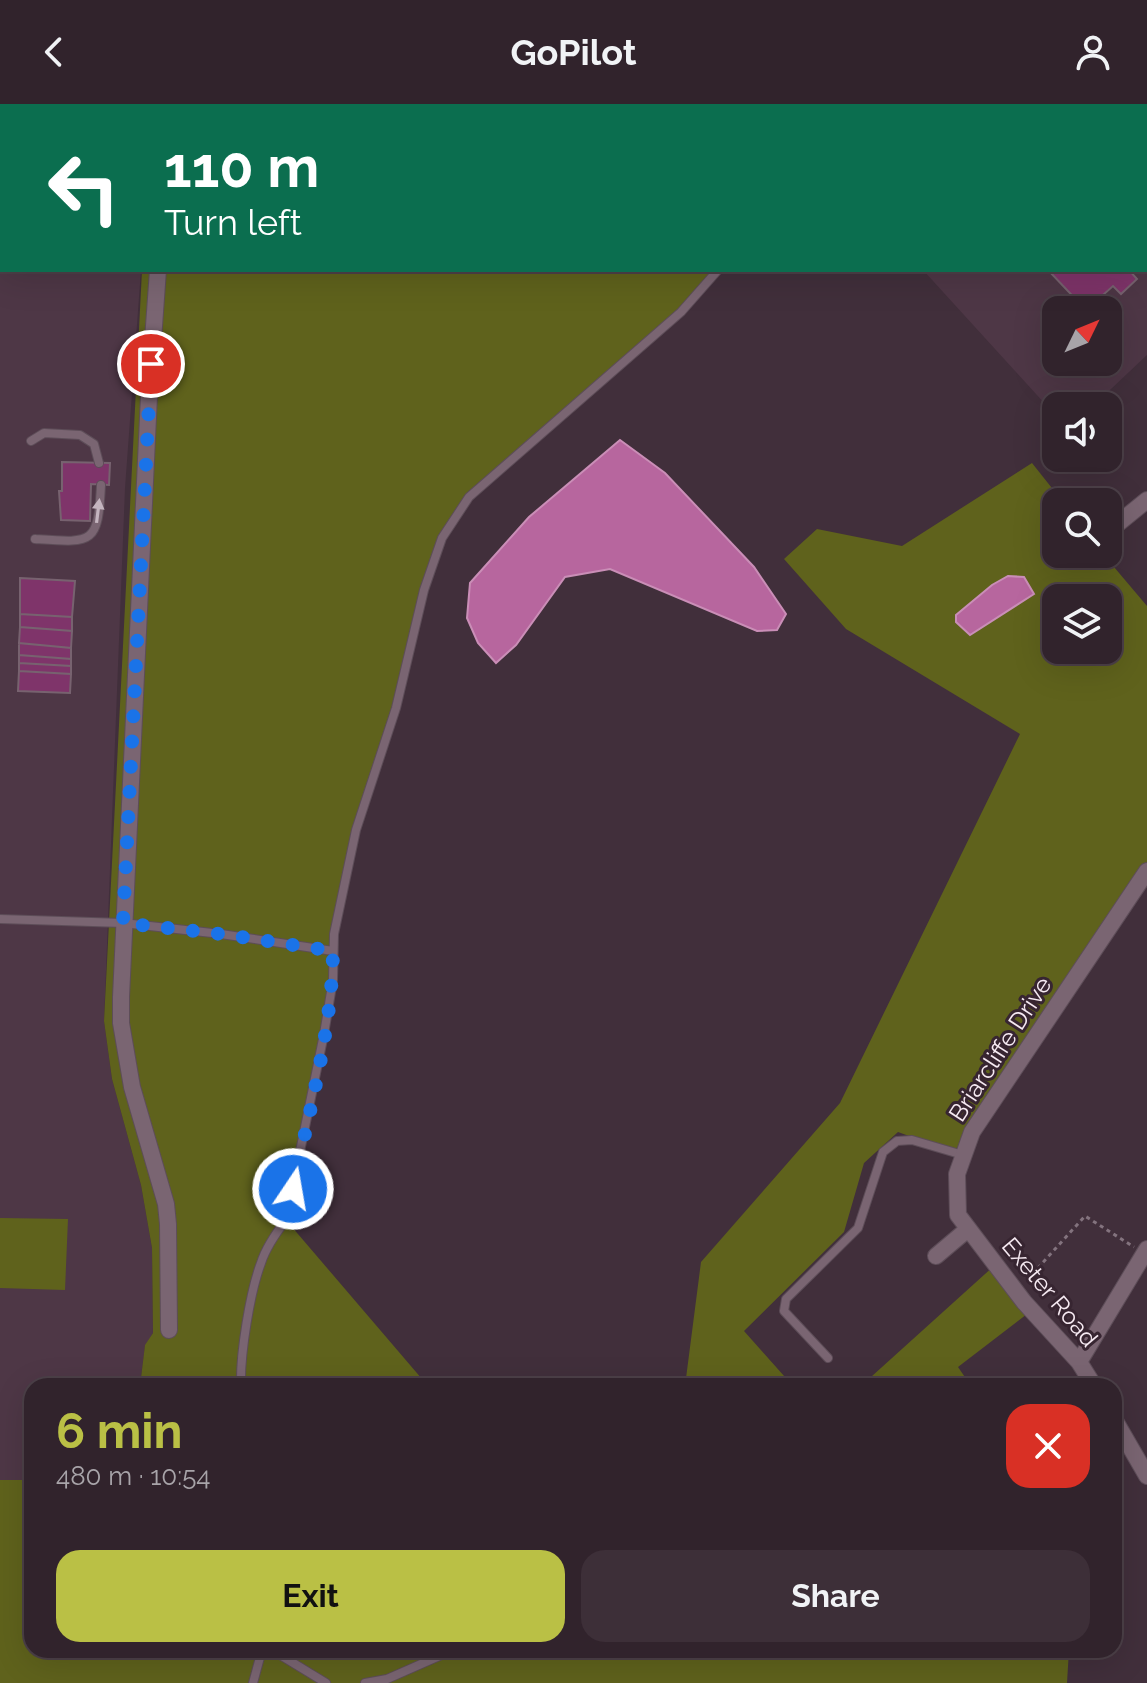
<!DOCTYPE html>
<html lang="en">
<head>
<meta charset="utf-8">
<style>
  body { margin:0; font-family:Raleway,sans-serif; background:#3d2f38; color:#f1f3f6; height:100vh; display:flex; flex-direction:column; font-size:30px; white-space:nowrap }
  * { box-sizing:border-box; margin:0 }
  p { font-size:26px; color:#a8a4a9 }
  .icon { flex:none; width:44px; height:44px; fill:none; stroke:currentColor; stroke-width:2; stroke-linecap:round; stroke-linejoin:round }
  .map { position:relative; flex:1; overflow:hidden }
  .side { position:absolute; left:24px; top:1274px; width:1098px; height:280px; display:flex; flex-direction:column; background:#31232c; border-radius:24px; box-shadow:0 8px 32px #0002,0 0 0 2px #4c4048 }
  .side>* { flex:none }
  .top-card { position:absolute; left:0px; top:0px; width:1148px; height:168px; box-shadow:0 8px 32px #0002,0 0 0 2px #4c4048; background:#0b6e4f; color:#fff; overflow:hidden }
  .needle { width:52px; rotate:47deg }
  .tools { position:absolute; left:1042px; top:192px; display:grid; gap:16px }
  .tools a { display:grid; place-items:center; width:80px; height:80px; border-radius:16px; background:#31232c; box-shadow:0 8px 32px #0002,0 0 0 2px #4c4048; font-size:40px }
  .pin { position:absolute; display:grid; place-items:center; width:68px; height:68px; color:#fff; margin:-34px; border:4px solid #fff; border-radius:50%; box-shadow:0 2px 8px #0007 }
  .me { position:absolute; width:88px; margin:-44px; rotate:12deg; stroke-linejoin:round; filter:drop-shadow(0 0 6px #0008) }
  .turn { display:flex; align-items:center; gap:28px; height:168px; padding:0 32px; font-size:36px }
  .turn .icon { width:104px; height:104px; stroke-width:2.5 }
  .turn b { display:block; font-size:56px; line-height:68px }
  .round { display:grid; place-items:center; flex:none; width:84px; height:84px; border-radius:24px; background:#3d2f38 }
  .headline { display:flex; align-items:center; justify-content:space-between; height:136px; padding:0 32px }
  h1 { font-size:48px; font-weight:700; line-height:60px; color:#bac045 }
  .button { display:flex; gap:16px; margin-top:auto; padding:16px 32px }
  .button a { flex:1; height:92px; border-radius:24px; background:#bac045; color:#111; font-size:32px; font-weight:700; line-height:92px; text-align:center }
  .button a+a { background:#3d2f38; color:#f1f3f6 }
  header { display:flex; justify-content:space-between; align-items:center; height:104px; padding:0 32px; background:#31232c; font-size:36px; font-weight:700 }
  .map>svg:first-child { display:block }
  .built { fill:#4e3746; fill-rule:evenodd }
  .green { fill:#5f621c; fill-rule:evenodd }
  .water { fill:#b7669e; stroke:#ca8eb7; stroke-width:2 }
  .building { fill:#7f346a; stroke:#77626f; stroke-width:2 }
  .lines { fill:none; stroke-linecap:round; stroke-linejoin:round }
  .lane-casing { stroke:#5d4d58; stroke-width:10 }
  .street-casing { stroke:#5d4d58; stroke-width:18 }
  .path { stroke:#83737e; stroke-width:3; stroke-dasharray:4 4; stroke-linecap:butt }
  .lane { stroke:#7a6572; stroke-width:8 }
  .street { stroke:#7a6572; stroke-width:16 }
  .oneway { fill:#c4b5bf }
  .route { stroke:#1a73e8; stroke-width:14; stroke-dasharray:0 25.2 }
  .labels { text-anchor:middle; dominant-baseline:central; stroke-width:6; stroke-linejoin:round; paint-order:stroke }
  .street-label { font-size:24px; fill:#f6eaf2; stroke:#372531 }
</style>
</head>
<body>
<header><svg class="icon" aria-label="back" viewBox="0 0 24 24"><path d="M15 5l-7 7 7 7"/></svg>GoPilot<svg class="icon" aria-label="person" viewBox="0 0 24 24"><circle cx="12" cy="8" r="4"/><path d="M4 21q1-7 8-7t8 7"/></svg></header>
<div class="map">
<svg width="1147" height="1579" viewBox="0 0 1147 1579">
  <rect width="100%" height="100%" fill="#412f3b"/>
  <path class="built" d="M0 0H150L2 2V166H141L125 384 104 917 112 975 141 1081 152 1144 153 1229 145 1242 140 1282H32V1378L0 1380Z
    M951 0H1147V251L1093 302H1056V312L923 166H1146V2H949ZM1056 206H1108V258H1056Z"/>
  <path class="green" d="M414 0H951L412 2Z
    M142 166H718L681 208 468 393 442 434 396 604 356 726 334 830 333 876 286 1116 428 1282H140L145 1241 153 1229 152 1144 141 1081 112 975 104 917Z
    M1032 359 1063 398H1056V450H1103L1147 502V767L964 1052 898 1028 864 1059 844 1128 744 1227 793 1282H685L701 1158 840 999 1020 630 846 525 784 455 817 425 902 442ZM992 481 1033 489 971 530 956 511ZM1056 494H1108V546H1056Z
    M0 1114 68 1115 65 1186 0 1184Z
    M995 1161 1031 1207 958 1263 971 1282H861Z
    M0 1376H32V1546H1069L1067 1579H0Z"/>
  <path class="water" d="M620 336 665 369 754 463 786 510 777 526 757 527 610 465 565 473 516 541 496 559 478 539 467 514 470 479 529 413Z
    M1008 472 1024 473 1034 490 970 531 956 518V511L992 481Z"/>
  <path class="building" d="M1048 166H1129L1137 175 1121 190 1113 182 1086 206Z
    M62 358 110 359 109 381 91 380 90 417 61 416 59 387H62Z
    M20 474 75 477 72 513 20 510Z
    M20 510 72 513V527L20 523Z
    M20 523 72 527 71 544 19 539Z
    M19 539 71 544V555L19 551Z
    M19 551 71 555V562L19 559Z
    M19 559 71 562V570L19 567Z
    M19 567 71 570 70 589 18 587Z"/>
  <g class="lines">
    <g class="lane-casing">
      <path id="lane" d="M726 0 727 2
        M31 337 44 329 80 331 94 340 99 359
        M35 435C93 439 98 441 101 381
        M0 815 123 819 221 830 333 847
        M828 1254 784 1207 786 1195 858 1124 883 1048 897 1037 912 1036 963 1051
        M241 1282C240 1250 250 1188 261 1159 266 1143 276 1129 286 1116L324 930 333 876 334 830 356 726 396 604 424 486 442 434 469 393 681 208 718 166
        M272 1546 326 1579
        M253 1579 262 1546
        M365 1579 387 1575 453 1546"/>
    </g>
    <g class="street-casing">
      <path id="street" d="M169 2V0
        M158 166 149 292 121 893V919L132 983 166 1100 168 1120 169 1226
        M1110 426 1147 396
        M936 1152 968 1125
        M1079 1258 1147 1145
        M1094 1282 1079 1258 1024 1198 958 1111 957 1070 972 1028 1147 767
        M1114 1315 1147 1372"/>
    </g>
    <path class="path" d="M1027 1176 1085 1112 1134 1143"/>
    <use href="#lane" class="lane"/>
    <use href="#street" class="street"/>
  </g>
  <defs><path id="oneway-solid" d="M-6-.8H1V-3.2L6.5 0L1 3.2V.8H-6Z" transform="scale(2)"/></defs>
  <use class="oneway" href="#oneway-solid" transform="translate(98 407) rotate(-83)"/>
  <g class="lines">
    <path class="route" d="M151 260 123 819 221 830 333 847C332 927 309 1007 293 1085"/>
  </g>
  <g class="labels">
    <g class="street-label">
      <text transform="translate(1000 945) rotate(-57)">Briarcliffe Drive</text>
      <text transform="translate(1050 1188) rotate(50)">Exeter Road</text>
    </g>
  </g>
</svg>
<div class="tools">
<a><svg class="needle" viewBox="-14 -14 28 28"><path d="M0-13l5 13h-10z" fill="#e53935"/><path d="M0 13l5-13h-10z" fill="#a8a4a9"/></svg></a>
<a><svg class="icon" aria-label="sound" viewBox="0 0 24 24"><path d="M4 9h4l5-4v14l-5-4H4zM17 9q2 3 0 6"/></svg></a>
<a><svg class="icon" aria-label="search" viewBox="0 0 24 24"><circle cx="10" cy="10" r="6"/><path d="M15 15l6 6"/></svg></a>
<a><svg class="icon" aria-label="layers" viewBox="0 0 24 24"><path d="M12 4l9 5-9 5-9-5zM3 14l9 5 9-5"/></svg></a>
</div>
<div class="pin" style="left:151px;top:260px;background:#d93025"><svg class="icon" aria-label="arrive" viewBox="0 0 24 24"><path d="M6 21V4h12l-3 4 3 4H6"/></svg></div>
<svg class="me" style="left:293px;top:1085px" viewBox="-20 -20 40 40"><circle r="17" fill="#1a73e8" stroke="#fff" stroke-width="3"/><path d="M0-11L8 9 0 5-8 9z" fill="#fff"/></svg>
<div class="top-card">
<div class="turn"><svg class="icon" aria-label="left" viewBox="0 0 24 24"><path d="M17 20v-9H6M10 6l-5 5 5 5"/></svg><div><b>110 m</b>Turn left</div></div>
</div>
<section class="side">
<div class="headline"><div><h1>6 min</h1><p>480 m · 10:54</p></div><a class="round" style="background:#d93025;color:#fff"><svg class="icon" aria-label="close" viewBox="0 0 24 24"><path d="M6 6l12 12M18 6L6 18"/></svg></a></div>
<div class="button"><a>Exit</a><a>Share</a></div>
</section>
</div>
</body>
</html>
